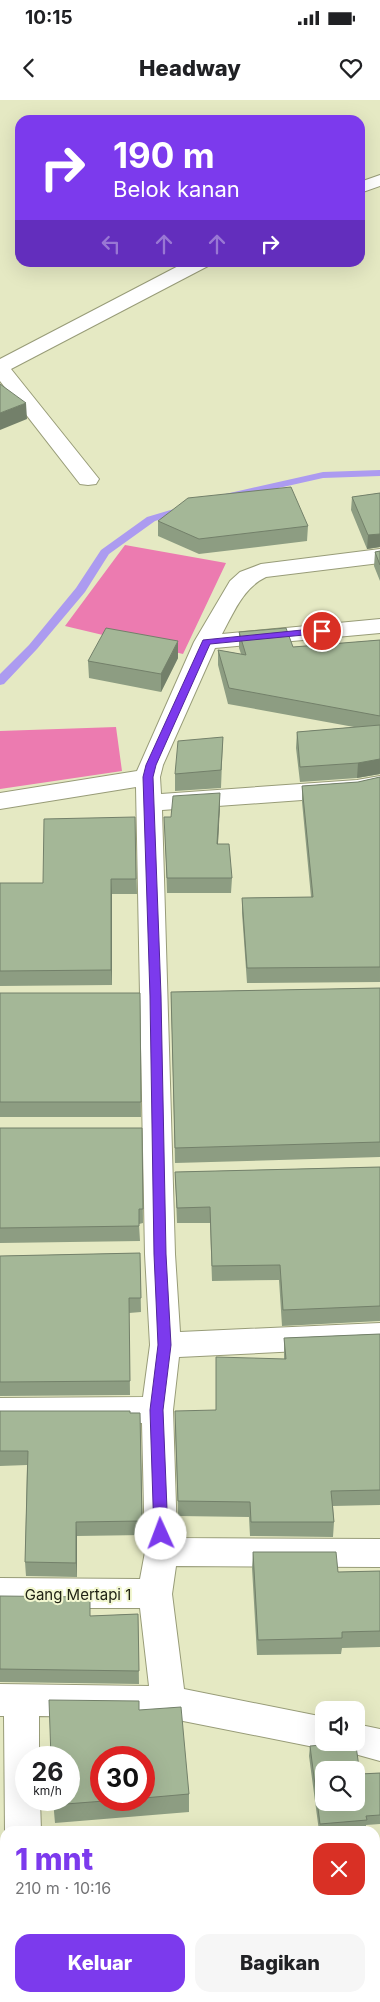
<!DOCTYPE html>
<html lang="id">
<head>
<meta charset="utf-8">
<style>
  body { margin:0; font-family:Inter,sans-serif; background:#f6f6f6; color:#202124; height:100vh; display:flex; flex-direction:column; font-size:19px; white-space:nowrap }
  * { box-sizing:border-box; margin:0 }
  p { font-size:16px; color:#757577 }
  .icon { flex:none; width:28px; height:28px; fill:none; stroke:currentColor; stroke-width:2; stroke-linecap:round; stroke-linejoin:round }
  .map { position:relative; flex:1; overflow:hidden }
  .sheet { position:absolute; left:0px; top:1726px; width:380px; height:176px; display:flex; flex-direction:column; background:#fff; border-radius:15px 15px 0 0; box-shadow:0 5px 20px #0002 }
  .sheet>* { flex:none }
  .guide { position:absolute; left:15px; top:15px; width:350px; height:152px; border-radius:15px; box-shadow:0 5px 20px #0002; background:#7c3aed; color:#fff; overflow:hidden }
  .fabs { position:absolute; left:315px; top:1601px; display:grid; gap:10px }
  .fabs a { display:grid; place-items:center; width:50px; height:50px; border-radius:10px; background:#fff; box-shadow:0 5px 20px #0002; font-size:25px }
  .speed { position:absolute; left:15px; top:1646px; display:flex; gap:10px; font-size:25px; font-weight:700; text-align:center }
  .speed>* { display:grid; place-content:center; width:65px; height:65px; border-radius:50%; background:#fff; box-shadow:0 5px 20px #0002; line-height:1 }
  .speed small { font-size:12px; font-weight:400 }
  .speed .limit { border:8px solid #d22; background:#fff; color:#111 }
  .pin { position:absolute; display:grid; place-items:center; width:42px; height:42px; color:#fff; margin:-21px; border:2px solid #fff; border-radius:50%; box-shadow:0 1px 5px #0007 }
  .me { position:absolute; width:55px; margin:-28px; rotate:358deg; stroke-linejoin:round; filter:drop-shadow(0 0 4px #0008) }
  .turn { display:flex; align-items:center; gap:18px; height:105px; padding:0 15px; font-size:22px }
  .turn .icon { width:65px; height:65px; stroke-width:2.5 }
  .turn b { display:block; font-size:35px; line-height:42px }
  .lanes { display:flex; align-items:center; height:48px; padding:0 15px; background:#0003; justify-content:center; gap:25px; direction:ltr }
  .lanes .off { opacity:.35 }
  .round { display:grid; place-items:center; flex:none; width:52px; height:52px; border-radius:15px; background:#f6f6f6 }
  .summary { display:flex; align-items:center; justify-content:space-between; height:85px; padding:0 15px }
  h1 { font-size:30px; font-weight:800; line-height:38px; color:#7c3aed }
  .cta { display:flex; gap:10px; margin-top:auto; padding:10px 15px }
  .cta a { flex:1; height:58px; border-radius:15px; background:#7c3aed; color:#fff; font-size:20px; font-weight:800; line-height:58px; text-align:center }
  .cta a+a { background:#f6f6f6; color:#202124 }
  .status { display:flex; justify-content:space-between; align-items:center; height:35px; padding:0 25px; background:#fff; direction:ltr }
  .status svg { height:14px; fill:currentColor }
  header { display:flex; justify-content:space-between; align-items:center; height:65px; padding:0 15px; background:#fff; font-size:22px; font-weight:800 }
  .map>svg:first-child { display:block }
  .forest { fill:#ec7bb0 }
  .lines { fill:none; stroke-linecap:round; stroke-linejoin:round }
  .stream { fill:#ac9bf0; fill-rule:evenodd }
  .minor-casing { stroke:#989c78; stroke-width:2 }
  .minor { fill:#fff; fill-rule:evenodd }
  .wall { fill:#8d9d82; fill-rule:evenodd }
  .shaded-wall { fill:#73806a }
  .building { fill:#a4b797; stroke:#73806a; fill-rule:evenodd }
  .route { fill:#7c3aed; stroke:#51269a }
  .labels { text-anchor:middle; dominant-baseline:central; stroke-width:4; stroke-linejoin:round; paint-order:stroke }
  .near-street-label { font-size:15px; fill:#212315; stroke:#f2f7d0 }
</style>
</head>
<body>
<div class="status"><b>10:15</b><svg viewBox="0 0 49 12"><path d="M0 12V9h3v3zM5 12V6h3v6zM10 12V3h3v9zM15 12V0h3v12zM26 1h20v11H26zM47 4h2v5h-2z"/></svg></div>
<header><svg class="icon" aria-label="back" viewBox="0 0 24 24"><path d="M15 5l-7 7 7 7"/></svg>Headway<svg class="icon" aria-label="heart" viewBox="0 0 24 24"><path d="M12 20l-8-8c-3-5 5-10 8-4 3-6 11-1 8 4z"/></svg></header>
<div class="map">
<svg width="380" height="1902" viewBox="0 0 380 1902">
  <rect width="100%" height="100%" fill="#e5e9c3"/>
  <path class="forest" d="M125 445 226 463 183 554 65 526Z
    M116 627 122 671 0 689V631Z"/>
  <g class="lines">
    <path class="stream" d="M380 370V376L323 378 221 401 216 398 221 395 323 372Z
      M184 406 188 407 189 409 188 411 155 421 109 454 85 492 37 549 4 584 0 585V574L29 545 76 488 101 450 147 417Z"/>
    <g class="minor-casing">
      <path id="minor" d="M380 75V86L360 93V82Z
        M186 162H210L208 166 11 269 99 379 96 384 88 385 80 384 0 281V259Z
        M380 449V463L266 477C243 488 234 512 222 534L380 519V533L215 548 163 665 160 677 161 694 357 680 380 676V692L357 696 162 710 175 1154 180 1232 380 1223V1247L179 1257 173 1310 177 1438 380 1439V1467L176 1466 172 1494 184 1589 324 1617V1642H337L324 1649 168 1618 39 1616V1658H26V1700H40L41 1731H5L4 1616H0V1584L149 1586 140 1508H0V1478L140 1479 145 1452 142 1323 0 1324V1298L143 1297 150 1245 145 1154 136 687 0 709V693L137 671 194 542 230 481 240 472 261 464Z
        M356 1624 380 1629V1661L344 1651 340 1642H356Z
        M6 1898H44V1902H6Z"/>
    </g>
    <use href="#minor" class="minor"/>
  </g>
  <path class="wall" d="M380 393V447L367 449 351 410 352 397Z
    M158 421 308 426 307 441 199 454 158 436Z
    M380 451V481L374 466 375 452Z
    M239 532 293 547 380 540V674L357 678 300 682 296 648 297 632 354 627 228 604 218 565V550L241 554 239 548Z
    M178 558 161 592 89 578 88 561Z
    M223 637 221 688 175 691V674Z
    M380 677V882L247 883 242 813V798L311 797 302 702V686L358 682Z
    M220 693 218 744 232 778 231 793H167L165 732 171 717Z
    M135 717 137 794H112V885L0 886V783H43Z
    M380 888V1057L175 1063 171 892Z
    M0 893H140L141 1017H0Z
    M0 1028H142L143 1123 139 1124 140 1141 0 1143Z
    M380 1067V1221L282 1226 279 1180 212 1181 210 1123H177L175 1072Z
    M140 1153 141 1212 129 1213 130 1295 0 1296V1156Z
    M380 1234V1405L333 1406 334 1422 333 1437 250 1436 249 1417 178 1416 175 1326 216 1310 284 1259V1238Z
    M0 1311 140 1313 143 1435 77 1436V1477L26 1476 25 1462 27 1365 0 1366Z
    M253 1452 338 1472 380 1471V1547L342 1548 341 1554 257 1555 252 1468Z
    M0 1496 91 1516 138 1514 139 1584 0 1582Z
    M139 1610 189 1694V1712L55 1723 53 1700ZM144 1658V1700H101Z
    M310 1646 360 1674 380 1673V1724L366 1725V1730L344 1731H319L309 1656Z
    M375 1786H380V1864L375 1865Z"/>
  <path class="shaded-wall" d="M26 303 27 319 0 330V313Z
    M380 434V447L367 449 368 435Z
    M178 541V558L161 592V574Z
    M380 659V674L357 678 358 663Z
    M220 693V708L217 759V744Z
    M111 779 112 794V885L111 870Z
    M76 1422 77 1436V1477L76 1463Z
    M0 1838 2 1902H1Z"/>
  <path class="building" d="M0 284 26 303 0 313Z
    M291 387 308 426 199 439 158 421 188 398Z
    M380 393V434L368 435 352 397Z
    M380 451V465L375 452Z
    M106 528 178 541 161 574 88 561Z
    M286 528 293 547 380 540V616L229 588 218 550 246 555 239 532Z
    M380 625V659L358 663 300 667 297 632Z
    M223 637 221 670 175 674 178 641Z
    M380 677V867L247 868 242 798 313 797 302 686 358 682Z
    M220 693 217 744H229L232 778H167L164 717H171L173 696Z
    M135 717 136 779H111V870L0 871V783H43L44 719Z
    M380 888V1042L175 1048 171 892Z
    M0 893H140L141 1002H0Z
    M0 1028H142L143 1109H139V1126L0 1128Z
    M380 1067V1206L283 1210 280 1165 212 1166 210 1107 177 1108 175 1072Z
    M140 1153 141 1198H129L130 1281 0 1282V1156Z
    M380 1234V1390L331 1391 334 1422H251L250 1402 178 1401 175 1311 216 1310V1257L286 1259 284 1238Z
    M0 1311H130V1313H140L142 1421 76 1422V1463L25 1462 28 1351H0Z
    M253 1452H336L338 1472 380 1471V1531L342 1532V1538L258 1540Z
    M0 1496 90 1497V1516L138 1514 139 1571 0 1569Z
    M49 1600 139 1601V1610L181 1607 189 1694 144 1698V1658H101V1700H117L53 1705V1700H69V1658H51Z
    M346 1643 356 1646 360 1674 380 1673V1715L366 1716 367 1720 320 1724 310 1646ZM324 1670H356V1702H324Z
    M375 1786H380V1850H375Z
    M0 1879 1 1902H0Z
    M98 1898H159L160 1902H99Z"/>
  <path class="route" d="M322 528 327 531 325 533 210 544 156 665 153 677 161 896 166 1154 171 1245 163 1310 168 1434 166 1439 161 1440 156 1439 154 1434 150 1310 158 1245 154 1154 150 896 143 677 146 665 203 540Z"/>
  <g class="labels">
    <g class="near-street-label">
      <text x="78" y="1494">Gang Mertapi 1</text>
    </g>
  </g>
</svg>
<div class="fabs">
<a><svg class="icon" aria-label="sound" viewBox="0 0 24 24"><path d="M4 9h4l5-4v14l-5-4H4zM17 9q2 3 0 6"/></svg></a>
<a><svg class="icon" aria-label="search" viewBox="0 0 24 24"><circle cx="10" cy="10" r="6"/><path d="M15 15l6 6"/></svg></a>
</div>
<div class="speed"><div>26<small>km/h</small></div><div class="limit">30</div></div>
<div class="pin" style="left:322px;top:531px;background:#d93025"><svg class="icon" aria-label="arrive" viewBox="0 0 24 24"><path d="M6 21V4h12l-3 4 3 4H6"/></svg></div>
<svg class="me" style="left:161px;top:1434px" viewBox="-20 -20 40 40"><circle r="19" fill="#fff"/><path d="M0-13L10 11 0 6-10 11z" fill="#7c3aed"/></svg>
<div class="guide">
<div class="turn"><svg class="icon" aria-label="right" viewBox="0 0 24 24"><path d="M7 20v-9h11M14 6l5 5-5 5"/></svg><div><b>190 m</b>Belok kanan</div></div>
<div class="lanes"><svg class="icon off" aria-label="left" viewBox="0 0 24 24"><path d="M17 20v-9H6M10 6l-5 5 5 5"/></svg><svg class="icon off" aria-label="ahead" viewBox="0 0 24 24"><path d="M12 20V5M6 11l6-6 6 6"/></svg><svg class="icon off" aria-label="ahead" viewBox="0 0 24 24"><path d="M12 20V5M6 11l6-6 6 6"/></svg><svg class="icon" aria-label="right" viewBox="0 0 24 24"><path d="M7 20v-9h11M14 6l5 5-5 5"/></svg></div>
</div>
<section class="sheet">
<div class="summary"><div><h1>1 mnt</h1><p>210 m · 10:16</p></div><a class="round" style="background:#d93025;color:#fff"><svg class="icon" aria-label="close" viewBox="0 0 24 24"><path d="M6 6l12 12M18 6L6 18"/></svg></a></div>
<div class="cta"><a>Keluar</a><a>Bagikan</a></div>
</section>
</div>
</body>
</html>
